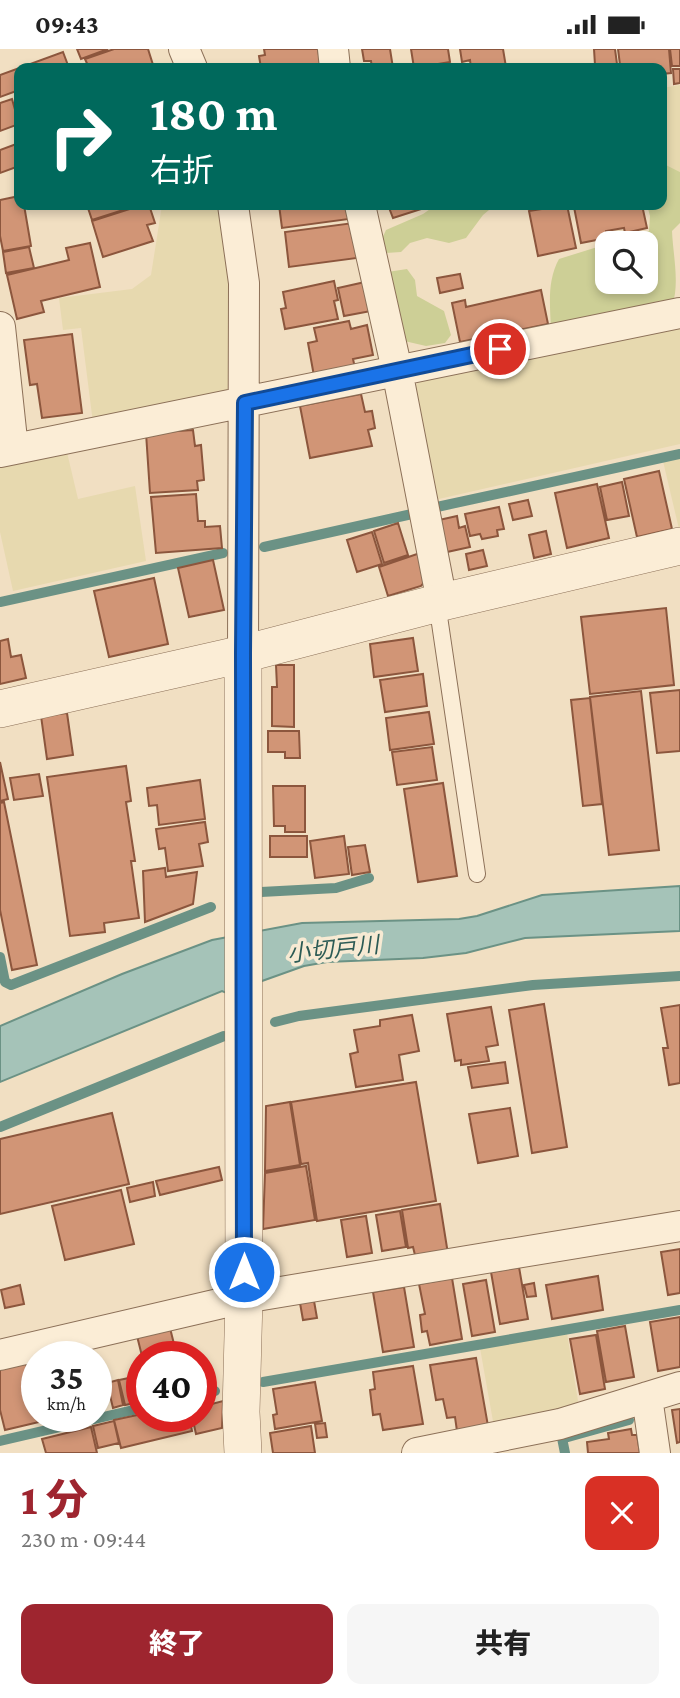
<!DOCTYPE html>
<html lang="ja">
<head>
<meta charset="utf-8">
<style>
  body { margin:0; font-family:"Crimson Pro","Noto Sans JP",serif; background:#f6f6f6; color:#222; height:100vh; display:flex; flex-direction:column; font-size:26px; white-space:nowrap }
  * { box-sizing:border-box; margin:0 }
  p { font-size:23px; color:#767676 }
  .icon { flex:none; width:38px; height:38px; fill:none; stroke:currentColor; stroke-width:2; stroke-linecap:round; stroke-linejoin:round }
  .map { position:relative; height:1404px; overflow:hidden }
  .details { display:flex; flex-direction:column; background:#fff; flex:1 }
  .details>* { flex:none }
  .top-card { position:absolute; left:14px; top:14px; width:653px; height:147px; border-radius:14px; box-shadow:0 4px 10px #0003; background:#00695c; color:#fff; overflow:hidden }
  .controls { position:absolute; left:595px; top:182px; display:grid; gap:14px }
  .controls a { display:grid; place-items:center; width:63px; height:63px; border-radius:14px; background:#fff; box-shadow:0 4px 10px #0003; font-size:35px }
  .speed { position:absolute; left:21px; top:1292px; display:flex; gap:14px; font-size:35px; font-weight:700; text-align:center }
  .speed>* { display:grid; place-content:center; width:91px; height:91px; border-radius:50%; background:#fff; box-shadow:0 4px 10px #0003; line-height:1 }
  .speed small { font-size:18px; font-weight:400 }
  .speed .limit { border:10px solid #d22; background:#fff; color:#111 }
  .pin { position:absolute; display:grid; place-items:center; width:60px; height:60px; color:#fff; margin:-30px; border:4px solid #fff; border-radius:50%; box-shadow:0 2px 7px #0007 }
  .me { position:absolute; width:77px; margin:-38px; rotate:0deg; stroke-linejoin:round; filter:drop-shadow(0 0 5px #0008) }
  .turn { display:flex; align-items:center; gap:24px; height:147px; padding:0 21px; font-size:32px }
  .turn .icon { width:91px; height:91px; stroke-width:2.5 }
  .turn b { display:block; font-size:49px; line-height:60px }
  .round { display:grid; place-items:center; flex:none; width:74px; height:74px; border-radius:14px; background:#f6f6f6 }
  .overview { display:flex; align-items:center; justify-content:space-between; height:119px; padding:0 21px }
  h1 { font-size:42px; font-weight:800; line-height:52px; color:#9e252f }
  .button { display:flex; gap:14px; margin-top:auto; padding:14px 21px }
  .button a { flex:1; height:80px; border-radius:14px; background:#9e252f; color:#fff; font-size:28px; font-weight:800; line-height:80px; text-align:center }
  .button a+a { background:#f6f6f6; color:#222 }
  .status { display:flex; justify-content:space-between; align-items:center; height:49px; padding:0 35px; background:#fff; direction:ltr }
  .status svg { height:19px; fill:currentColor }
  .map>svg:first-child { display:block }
  .farmland { fill:#e7d9af }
  .green { fill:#cdcf96 }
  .water { fill:#a5c3b8; stroke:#6b9285; stroke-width:2 }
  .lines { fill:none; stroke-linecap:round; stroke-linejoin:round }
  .stream { stroke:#6b9285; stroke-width:10 }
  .building { fill:#d19576; stroke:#8c563d; stroke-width:2 }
  .service-casing { stroke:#8c7058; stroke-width:18 }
  .minor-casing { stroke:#8c7058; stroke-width:32 }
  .tertiary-casing { stroke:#8c7058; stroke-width:38 }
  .service { stroke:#fbedd6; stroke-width:16 }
  .minor { stroke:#fbedd6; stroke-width:30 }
  .tertiary { stroke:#fbedd6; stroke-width:37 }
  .route-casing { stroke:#114b97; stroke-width:18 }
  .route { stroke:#1a73e8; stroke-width:12 }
  .labels { text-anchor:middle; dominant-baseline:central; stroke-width:7; stroke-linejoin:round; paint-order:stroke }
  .water-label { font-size:23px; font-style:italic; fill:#2c5b55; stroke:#f7ead3 }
</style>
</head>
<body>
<div class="status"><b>09:43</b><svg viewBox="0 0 49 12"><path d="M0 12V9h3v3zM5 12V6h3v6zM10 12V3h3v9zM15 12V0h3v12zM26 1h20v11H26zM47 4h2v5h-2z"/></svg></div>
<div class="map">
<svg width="680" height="1404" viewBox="0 0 680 1404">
  <rect width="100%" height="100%" fill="#f1dfc2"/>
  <path class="farmland" d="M680 36V123L662 114V39Z
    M162 156H218L229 236V337L225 347 93 374 81 279 63 281 59 249 132 240 151 226Z
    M680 275V395L430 452 411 345 422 326Z
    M66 399 78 450 135 437 146 512 13 542 0 483V413Z
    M680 408V480H679L663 412Z
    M567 1284 579 1358 494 1378 480 1299Z"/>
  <path class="green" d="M662 114 680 123V174L672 182C673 206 680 235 672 257L551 280C550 256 547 232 559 210L607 195V233H646V194H611L649 182 650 167 647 156H662Z
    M436 156H495L483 166 466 189 449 194 427 189 410 194 401 203 386 204 379 196 386 181 423 165Z
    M407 220 415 231 417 247 444 262 451 286 445 294 426 297 400 291 381 224Z"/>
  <path class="water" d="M680 837V882L525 889 466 904 423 909 327 913 304 917 262 932 234 947 222 942 0 1033V977L122 925 212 891 302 874 459 870 477 867 542 846Z"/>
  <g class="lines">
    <path class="stream" d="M437 458 680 405
      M264 498 412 465
      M0 553 223 504
      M261 843 336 839 369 829
      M0 908 5 933 11 936 211 858
      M275 973 299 967 533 936 680 927
      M0 1078 224 987
      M263 1333 680 1261
      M201 1346 215 1342
      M568 1388 629 1371
      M562 1389 565 1404
      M0 1392 142 1359"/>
  </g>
  <path class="building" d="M77 0H108L81 10Z
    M114 0H148L154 19H89L85 10Z
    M264 0H318L321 19H261L259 7 265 6Z
    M362 0H390L393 19H372L371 12H364Z
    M411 0H448L450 13 414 19Z
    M460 0H503L506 18 471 19 470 11 462 13Z
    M594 0H615L617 15 595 16Z
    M618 0H669L671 24 662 25V19H615V16H620Z
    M670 0H680V17H672Z
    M63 3 69 19H19V41L0 48V26Z
    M673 20H680V34L674 35Z
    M12 50 19 75 0 82V54Z
    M19 94V117L0 124V101Z
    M19 147V156H24L31 197 3 202 0 187V151Z
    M87 156H139L92 171Z
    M142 156H149L155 174 147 176 153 192 103 208 92 172Z
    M279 156H348L349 170 282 179Z
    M388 156H423L424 159 393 169Z
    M567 156 576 199 538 207 529 162Z
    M582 156H600L601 159 615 156H642L647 179 625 184 624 179 606 182 607 189 581 194 574 158Z
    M353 174 357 209 289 218 285 183Z
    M90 194 100 238 41 252 44 263 17 270 7 226 69 211 66 199Z
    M29 198 34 219 6 224 3 203Z
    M460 225 463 239 440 244 437 229Z
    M334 232 338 251 334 252 338 270 285 280 281 260 286 259 283 243Z
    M365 233 371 262 344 267 338 239Z
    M541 241 548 275 460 293 452 254 465 251 466 258Z
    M349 272 351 280 367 276 373 306 353 310 355 319 314 327 308 294 317 292 314 279Z
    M72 285 82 364 42 369 37 335 30 336 24 291Z
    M361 345 365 363 372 362 375 379 368 381 372 397 310 409 300 357Z
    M193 381 195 397 201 396 204 431 197 432 198 441 150 444 146 384Z
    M659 422 672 480 637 488 624 430Z
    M622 433 629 467 607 471 600 438Z
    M597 435 609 489 567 499 555 444Z
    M196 445 198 472H205V478L220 477 222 499 156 504 151 448Z
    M528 451 532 467 513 471 509 455Z
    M499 458 504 480 497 481 498 487 482 490 480 485 470 487 465 465Z
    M457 467 459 479 465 477 470 498 447 503 439 471Z
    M398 474 408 506 384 514 374 482Z
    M546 482 551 505 534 509 529 486Z
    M372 483 382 515 357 523 347 491Z
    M483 501 487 517 469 521 466 505Z
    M420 504 428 529 421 537 388 547 379 518Z
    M213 511 224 561 189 568 178 519Z
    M154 529 168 595 109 608 94 542Z
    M666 559 674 636 590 645 581 568Z
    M413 589 418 622 374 628 370 595Z
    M8 590 11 608 21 606 26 629 0 635V592Z
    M276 616H294V678L272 677V638H277Z
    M423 625 427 657 385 663 380 631Z
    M680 641V702L657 704 650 644Z
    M641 642 659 801 609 806 590 648Z
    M590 649 602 755 583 757 571 651Z
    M429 663 434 695 390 701 386 669Z
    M67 664 73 706 47 710 41 667Z
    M268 682H299L300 709H285V703H268Z
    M432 698 437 731 397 736 392 703Z
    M0 713 8 750 0 752Z
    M126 717 131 752 126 753 135 812H131L139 869 104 874 105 883 70 887 47 728Z
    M39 725 43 747 14 751 10 729Z
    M200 731 205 770 159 776 157 756 149 757 147 739Z
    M443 734 457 827 418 833 404 740Z
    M273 737H305V783H285V777H274Z
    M4 753 37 916 12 921 0 861V754Z
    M205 773 208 793 199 795 203 817 168 822 165 799 159 800 156 780Z
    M270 787H307V808H270Z
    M344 787 349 825 315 829 310 792Z
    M365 796 370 823 352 826 348 798Z
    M165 819 166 828 197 823 193 855 145 873 143 822Z
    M544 955 567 1098 532 1104 509 961Z
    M680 956V1034L669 1036 663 999H668L661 959Z
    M491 958 498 996 486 998 489 1012 461 1016V1011L455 1012 447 965Z
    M412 966 419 1002 399 1006 403 1031 356 1038 350 1005 358 1003 354 981 380 977V971Z
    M505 1013 508 1034 472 1039 468 1018Z
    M416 1033 436 1152 317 1172 308 1114 301 1115 291 1053Z
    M290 1053 300 1116 265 1122 266 1057Z
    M510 1059 518 1107 478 1114 469 1065Z
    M112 1064 129 1135 0 1165V1090Z
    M306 1117 315 1171 263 1180 265 1124Z
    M219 1118 222 1131 160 1146 156 1132Z
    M153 1133 155 1147 130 1153 127 1139Z
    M121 1141 134 1195 65 1211 52 1157Z
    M440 1155 448 1205 416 1210 413 1198 408 1199 402 1161Z
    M400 1162 406 1198 382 1202 376 1166Z
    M366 1167 372 1204 347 1208 341 1171Z
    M680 1200V1244L668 1246 661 1203Z
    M519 1218 528 1270 500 1275 491 1223Z
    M598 1227 603 1261 552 1270 546 1236Z
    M452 1229 462 1290 430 1296 427 1282 422 1283 420 1266 425 1265 419 1235Z
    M486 1231 495 1283 472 1287 463 1235Z
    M534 1234 536 1247 527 1248 524 1236Z
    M20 1236 24 1255 5 1259 1 1241Z
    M404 1238 414 1298 383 1303 373 1243Z
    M314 1252 317 1269 303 1271 300 1254Z
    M680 1268V1318L658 1322 650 1273Z
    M625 1277 634 1328 606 1333 597 1282Z
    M170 1279 177 1307H142L137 1287Z
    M596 1286 605 1340 580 1345 570 1290Z
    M476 1309 488 1377 457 1382 455 1368 447 1369 443 1350 436 1351 430 1316Z
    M25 1310 39 1373 5 1381 0 1361V1316Z
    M413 1317 423 1375 383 1381 380 1365 373 1366 370 1341 375 1340 373 1323Z
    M142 1327V1352L138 1353 132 1329Z
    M129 1329 135 1354 125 1356 119 1331Z
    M118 1331 123 1356 113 1359 107 1334Z
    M315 1333 322 1372 275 1380 273 1366 277 1365 273 1340Z
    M207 1351 208 1356 223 1352 222 1379 196 1385 192 1367H201V1352Z
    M680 1360V1393L677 1394 672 1361Z
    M142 1365 189 1367 192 1382 121 1399 114 1371Z
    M114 1372 119 1394 98 1399 93 1377Z
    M325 1374 327 1388 317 1389 315 1375Z
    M311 1377 315 1404H273L270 1384Z
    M91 1378 97 1404H46L42 1390Z
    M631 1380 632 1386H637L640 1404H588L587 1393 609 1390 608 1384Z"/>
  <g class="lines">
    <g class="service-casing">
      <path id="service" d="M437 554 477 825"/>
    </g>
    <g class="minor-casing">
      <path id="minor" d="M184 0 192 19
        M333 0 335 19
        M233 156 244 234 243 605
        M360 156 397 321 442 553
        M0 278 13 400
        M0 403 680 264
        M0 1306 244 1249 680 1177
        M647 1348 655 1404
        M417 1404 560 1375 680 1338"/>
    </g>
    <g class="tertiary-casing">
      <path id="tertiary" d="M0 660 243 605 442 553 680 497
        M243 1404 241 1363 244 1249 243 605"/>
    </g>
    <use href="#service" class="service"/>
    <use href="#minor" class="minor"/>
    <use href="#tertiary" class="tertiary"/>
  </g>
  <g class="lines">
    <g class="route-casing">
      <path id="route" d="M244 1223 243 605 245 354 500 300"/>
    </g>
    <use href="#route" class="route"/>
  </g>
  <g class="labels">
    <g class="water-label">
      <text transform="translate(333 900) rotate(-6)">小切戸川</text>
    </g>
  </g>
</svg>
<div class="controls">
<a><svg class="icon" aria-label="search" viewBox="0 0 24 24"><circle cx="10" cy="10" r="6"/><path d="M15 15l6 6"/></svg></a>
</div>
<div class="speed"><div>35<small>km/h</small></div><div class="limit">40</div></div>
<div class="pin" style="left:500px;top:300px;background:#d93025"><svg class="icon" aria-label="arrive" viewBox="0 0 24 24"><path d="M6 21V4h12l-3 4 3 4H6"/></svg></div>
<svg class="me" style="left:244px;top:1223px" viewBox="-20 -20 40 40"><circle r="17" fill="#1a73e8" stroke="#fff" stroke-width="3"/><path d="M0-11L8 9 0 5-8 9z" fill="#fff"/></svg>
<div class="top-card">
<div class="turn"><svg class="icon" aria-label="right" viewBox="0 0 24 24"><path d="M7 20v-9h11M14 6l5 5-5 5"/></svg><div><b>180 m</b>右折</div></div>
</div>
</div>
<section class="details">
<div class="overview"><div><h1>1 分</h1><p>230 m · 09:44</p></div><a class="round" style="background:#d93025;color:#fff"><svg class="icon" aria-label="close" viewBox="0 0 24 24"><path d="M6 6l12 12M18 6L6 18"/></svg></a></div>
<div class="button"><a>終了</a><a>共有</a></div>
</section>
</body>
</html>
